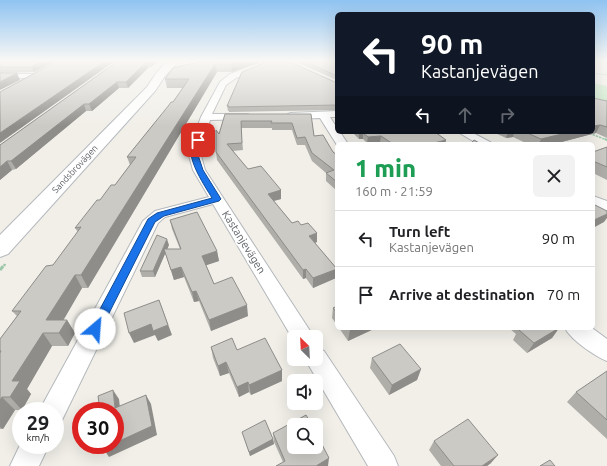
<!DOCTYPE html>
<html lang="en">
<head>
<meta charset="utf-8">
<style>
  body { margin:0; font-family:Ubuntu,sans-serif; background:#f2f2f2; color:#202124; height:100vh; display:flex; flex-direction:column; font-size:15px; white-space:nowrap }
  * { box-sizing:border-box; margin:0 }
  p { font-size:13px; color:#757577 }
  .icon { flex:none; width:22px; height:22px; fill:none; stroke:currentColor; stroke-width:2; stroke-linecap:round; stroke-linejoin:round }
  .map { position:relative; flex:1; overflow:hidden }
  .panel { position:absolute; left:335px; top:142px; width:260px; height:188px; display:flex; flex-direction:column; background:#fff; border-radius:6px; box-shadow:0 4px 16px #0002 }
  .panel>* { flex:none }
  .top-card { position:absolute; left:335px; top:12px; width:260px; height:122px; border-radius:6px; box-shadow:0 4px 16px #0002; background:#111827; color:#fff; overflow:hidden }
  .needle { width:26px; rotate:336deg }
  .buttons { position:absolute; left:287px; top:330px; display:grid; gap:8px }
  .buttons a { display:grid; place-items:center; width:36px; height:36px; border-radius:6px; background:#fff; box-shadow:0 4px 16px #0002; font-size:20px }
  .speed { position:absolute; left:12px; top:402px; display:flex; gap:8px; font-size:20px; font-weight:700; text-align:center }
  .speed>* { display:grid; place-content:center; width:52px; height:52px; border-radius:50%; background:#fff; box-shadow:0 4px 16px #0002; line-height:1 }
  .speed small { font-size:10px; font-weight:400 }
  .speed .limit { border:6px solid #d22; background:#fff; color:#111 }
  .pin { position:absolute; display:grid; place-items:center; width:34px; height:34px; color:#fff; margin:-17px; border-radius:8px; box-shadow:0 2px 6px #0006 }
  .me { position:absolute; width:44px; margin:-22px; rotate:27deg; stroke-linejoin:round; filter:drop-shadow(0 0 3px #0008) }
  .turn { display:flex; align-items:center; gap:14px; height:84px; padding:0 20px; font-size:18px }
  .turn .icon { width:52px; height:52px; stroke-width:2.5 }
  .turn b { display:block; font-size:28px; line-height:34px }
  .lanes { display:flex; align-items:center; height:38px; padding:0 20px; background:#0003; justify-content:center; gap:20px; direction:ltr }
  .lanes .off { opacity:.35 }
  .round { display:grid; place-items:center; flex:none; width:42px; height:42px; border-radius:6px; background:#f2f2f2 }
  .overview { display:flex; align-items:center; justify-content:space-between; height:68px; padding:0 20px }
  h1 { font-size:24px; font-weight:800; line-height:30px; color:#1e9e55 }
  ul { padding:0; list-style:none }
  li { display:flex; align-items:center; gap:12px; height:56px; padding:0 20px; border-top:1px solid #e0e0e0 }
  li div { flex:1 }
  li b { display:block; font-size:15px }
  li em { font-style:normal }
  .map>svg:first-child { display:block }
  .green { fill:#c5e8c5 }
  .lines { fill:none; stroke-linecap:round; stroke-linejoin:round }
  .street-casing { stroke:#b5b8bc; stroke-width:2 }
  .secondary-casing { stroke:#b6babf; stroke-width:2 }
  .path-far4 { stroke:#9cc7a9; stroke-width:1; stroke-dasharray:2 1; stroke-linecap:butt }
  .path-far3 { stroke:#9cc7a9; stroke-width:1.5; stroke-dasharray:2.5 1; stroke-linecap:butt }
  .path-far2 { stroke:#9cc7a9; stroke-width:2; stroke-dasharray:3 1.5; stroke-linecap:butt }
  .path-far1 { stroke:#9cc7a9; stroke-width:2.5; stroke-dasharray:4 2; stroke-linecap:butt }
  .path { stroke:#9cc7a9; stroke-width:3; stroke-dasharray:5 2.5; stroke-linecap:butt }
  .street { fill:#fff; fill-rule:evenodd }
  .secondary { fill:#fff; fill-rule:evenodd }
  .wall { fill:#afaea9 }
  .shaded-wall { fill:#8f8d8a }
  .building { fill:#cccac5; stroke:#8f8d8a }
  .route { fill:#1a73e8; stroke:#114b97 }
  .labels { text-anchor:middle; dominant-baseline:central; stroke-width:4; stroke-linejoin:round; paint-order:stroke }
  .far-street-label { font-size:9px; fill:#5f6368; stroke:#fff }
  .street-label { font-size:11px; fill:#5f6368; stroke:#fff }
</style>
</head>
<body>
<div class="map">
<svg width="607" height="466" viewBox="0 0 607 466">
  <rect width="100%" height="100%" fill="#f1efe8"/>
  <path class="green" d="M593 83 607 86V106L593 103Z"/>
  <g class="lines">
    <g class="street-casing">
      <path id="street" d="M266 61H275L236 78 226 85 212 114H247L250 115 252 117 250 119 210 120 200 152 205 170 314 337H294V341L213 204 165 217 158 223 62 420 55 423V411H40L44 402 143 221 155 211 209 197 193 170 188 152 201 117 220 82 230 74Z
        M0 74H37L41 76 37 78H0Z
        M337 111V117H330L337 128V132H340L348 144 337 145 320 118 290 119 285 116 290 113Z
        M458 132H471L490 142 492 144H478Z
        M593 196 607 201V211L593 206Z
        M565 328H592L607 339V361C595 356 571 340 565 328Z
        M316 348 324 351 394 456 398 466H368L305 359H316Z
        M21 443V445H49L39 466H10Z"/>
    </g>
    <g class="secondary-casing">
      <path id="secondary" d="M168 61H179L165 76 155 91 8 254 0 257V235L147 87 157 72Z"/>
    </g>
    <path class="path-far4" d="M593 73 607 75"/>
    <path class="path-far3" d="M586 132 607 140"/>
    <path class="path-far2" d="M605 139 607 140"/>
    <path class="path-far1" d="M4 266 5 264"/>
    <path class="path" d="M0 270 4 265"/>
    <use href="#street" class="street"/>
    <use href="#secondary" class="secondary"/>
  </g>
  <path class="wall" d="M0 61H55L34 72 0 73Z
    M118 61H157L151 67H149L128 88H119L92 111H86L16 169 12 170 0 180V145Z
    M201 61H260V62L232 72H217L88 288H82L63 320H67L75 333 68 346H52L27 389 31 394 22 410H15L3 429H0V339L17 316 12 311 53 265 78 232 75 228 100 200 115 185 130 165 127 157 173 102 183 88H167L165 79 201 62Z
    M296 61H337V80L296 62Z
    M337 83V110L229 112V111H228L227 106Z
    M607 101V138L596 133 554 144H528L513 137 506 138 493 132H593Z
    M225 114H311L314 136 337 155V191L326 181V173L312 161 305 145H297L292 130H272V128H241L243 150 233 151 248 169 281 190V199L274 201 292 223 301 225 317 233V242L315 243 337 269 336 278 313 288 306 278 303 279 217 160 216 152 219 134Z
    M352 132H435L446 140 445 144H383L380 142 367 143 363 139H359Z
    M607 147V180L593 173V152Z
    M170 220 217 251 219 261 206 265 214 284 248 316 211 331 199 301 194 302 184 277 174 280 165 253 155 277H142L140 271 169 245 167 249H180L172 229Z
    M337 306V325L332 318 333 308Z
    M339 328H376L348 341Z
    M509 328H559L552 338 527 353 513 340 516 334Z
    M211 347 237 350 282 381 251 395 249 392 239 397 229 373 220 376 213 358Z
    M372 358 421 369 417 380 389 395 370 368Z
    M607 371V439L567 402 576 392Z
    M242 432 273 439 274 444 250 456Z
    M273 433 328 466 283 462 274 442Z
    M434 441 491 463 487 466H441L429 450Z"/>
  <path class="shaded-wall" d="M42 61H55L34 72 31 67Z
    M105 61H115L0 143V133Z
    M147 61 149 67 128 88 126 82Z
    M149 61H157L151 67Z
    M239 61H260V62L232 72 231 64Z
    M215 64 217 72 88 288 81 275Z
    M17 73 20 80 0 90V82Z
    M117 82 119 88 92 111 89 104Z
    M84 104 86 111 16 169 11 161Z
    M600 125 596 133 554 144H539L541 139 570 132H593V126Z
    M508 132H514L513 137 506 138Z
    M359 133H363V139H359Z
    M381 136 380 142 367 143 368 137Z
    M446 140 445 144H430Z
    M7 161 12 170 0 180V167Z
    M281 190V199L269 202 268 194Z
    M607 214V218L604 222 593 228V222L594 220Z
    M317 233V242L309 245V236Z
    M167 239 169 245 155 277 153 271Z
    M217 251 219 261 204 266 202 256Z
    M181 267 184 277 174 280 171 270Z
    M306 269V278L303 279V270Z
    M337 269 336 278 313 288V278Z
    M75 275 82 288 56 333 46 320Z
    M196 291 199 301 194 302 192 292Z
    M159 300 172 335 158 341 155 335 134 343 129 333Z
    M247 305 248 316 211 331 209 320Z
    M67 320 75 333 68 346 59 333Z
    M355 328H376L348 341 350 330Z
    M559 328 552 338 527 353 534 343Z
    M43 333 52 346 27 389 31 394 22 410 10 397 12 381Z
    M226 362 229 373 220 376 218 366Z
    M421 369 417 380 389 395 392 385Z
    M282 370V381L251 395 249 385Z
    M248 382 249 392 239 397 237 387Z
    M113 390 119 399 121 417 115 408Z
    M146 395 151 404 157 435 109 457 103 448 110 445H115V443Z
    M2 397 15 410 3 429 0 427V400Z
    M273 439 274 444 250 456 249 452Z
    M498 455 491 463 487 466H482Z
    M329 458 328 466H316Z"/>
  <path class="building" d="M0 61H42L31 67H0Z
    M57 61H105L0 133V92Z
    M118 61H149H147L126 82H117L89 104H84L11 161H7L0 167V145Z
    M203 61H239L231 64H215L81 275H75L46 320H67L59 333H43L12 381H20L10 397H2L0 400V353L1 351H0V339L21 311H12L46 266 53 265 81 227 75 228 97 200H100L111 185H115L136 157H127L169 105 171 102H173L189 79H165L173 68Z
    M273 61H288L337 83V85L335 86 337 87V105L229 107V106H227L242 72 266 62Z
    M304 61H337V76Z
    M0 73H17L0 82Z
    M593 98 607 101V127L600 125 593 126Z
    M225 114H311L314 136 323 135 333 152 337 155V182L326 173 334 170 312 153 305 137 297 138 292 123H271L272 121H241L242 143 227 144 248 169 261 166 281 190 268 194 292 223 298 221 301 225 308 223 317 233 309 236 337 269 313 278 306 269 303 270 216 152V130L219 134Z
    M358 132H435L446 140 430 144H393L381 136 368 137 363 133H359Z
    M525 132H570L541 139Z
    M474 140 481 144H470Z
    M607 147V167L593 161V152Z
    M593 204 607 211V214L594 220H593Z
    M197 212 217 251 202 256 214 284 232 277 247 305 209 320 196 291 192 292 181 267 171 270 164 249H181L170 220Z
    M157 235 167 239 153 271H140Z
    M159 300 168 325 153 331 151 324 129 333 124 313Z
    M337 306V313L333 308Z
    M348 328H355L350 330Z
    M522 328H559L534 343 519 330Z
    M232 338 237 350 265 338 282 370 249 385 248 382 237 387 226 362 218 366 211 347Z
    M400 344 421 369 392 385 372 358Z
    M607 371V420L576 392Z
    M113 390 115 408 146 395 152 426 115 443V411H100L98 396Z
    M306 415 312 425H294V447H316V433L329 458 316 466H276L285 461 273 433Z
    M468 419 498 455 482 466H454L434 441Z
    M265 420 273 439 249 452 242 432Z
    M102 445H110L103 448Z
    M550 460 555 466H540Z"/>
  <linearGradient id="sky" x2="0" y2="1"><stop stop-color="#8fc3f1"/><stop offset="0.48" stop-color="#f9f8f5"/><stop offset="1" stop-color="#f9f8f5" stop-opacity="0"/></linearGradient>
  <rect width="607" height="126" fill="url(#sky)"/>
  <path class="route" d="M198 138 201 140 197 152 203 170 221 199 219 201 164 216 155 222 99 333 95 334 91 333 89 329 91 326 148 219 157 213 212 198C205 186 178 148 198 138Z"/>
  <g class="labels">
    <g class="far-street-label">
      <text transform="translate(75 169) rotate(-47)">Sandsbrovägen</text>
    </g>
    <g class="street-label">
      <text transform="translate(244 242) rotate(58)">Kastanjevägen</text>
    </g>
  </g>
</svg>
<div class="buttons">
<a><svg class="needle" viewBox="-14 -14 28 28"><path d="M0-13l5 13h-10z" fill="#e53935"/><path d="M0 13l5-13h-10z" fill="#757577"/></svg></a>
<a><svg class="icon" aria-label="sound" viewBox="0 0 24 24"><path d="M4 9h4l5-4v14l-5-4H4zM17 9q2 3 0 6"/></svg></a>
<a><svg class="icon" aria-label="search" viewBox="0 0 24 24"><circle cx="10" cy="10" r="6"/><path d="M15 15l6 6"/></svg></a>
</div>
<div class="speed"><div>29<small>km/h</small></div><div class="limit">30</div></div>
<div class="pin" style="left:198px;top:140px;background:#d93025"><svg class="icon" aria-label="arrive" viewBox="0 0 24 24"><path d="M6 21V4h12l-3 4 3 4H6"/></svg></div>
<svg class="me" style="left:95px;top:329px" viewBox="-20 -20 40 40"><circle r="19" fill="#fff"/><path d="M0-13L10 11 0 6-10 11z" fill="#1a73e8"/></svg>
<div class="top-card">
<div class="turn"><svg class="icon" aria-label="left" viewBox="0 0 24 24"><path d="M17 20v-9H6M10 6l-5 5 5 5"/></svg><div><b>90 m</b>Kastanjevägen</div></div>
<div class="lanes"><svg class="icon" aria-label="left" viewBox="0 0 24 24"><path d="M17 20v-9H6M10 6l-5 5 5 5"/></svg><svg class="icon off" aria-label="ahead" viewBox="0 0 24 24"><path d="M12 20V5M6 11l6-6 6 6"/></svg><svg class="icon off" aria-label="right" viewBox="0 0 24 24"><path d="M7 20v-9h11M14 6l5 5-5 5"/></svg></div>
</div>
<section class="panel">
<div class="overview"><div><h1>1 min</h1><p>160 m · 21:59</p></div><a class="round"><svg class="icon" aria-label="close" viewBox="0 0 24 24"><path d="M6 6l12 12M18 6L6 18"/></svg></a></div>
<ul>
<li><svg class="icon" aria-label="left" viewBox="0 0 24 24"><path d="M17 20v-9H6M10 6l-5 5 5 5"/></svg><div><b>Turn left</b><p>Kastanjevägen</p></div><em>90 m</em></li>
<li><svg class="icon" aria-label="arrive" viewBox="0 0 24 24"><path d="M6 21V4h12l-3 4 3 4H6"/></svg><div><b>Arrive at destination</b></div><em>70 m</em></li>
</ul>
</section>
</div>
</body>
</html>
